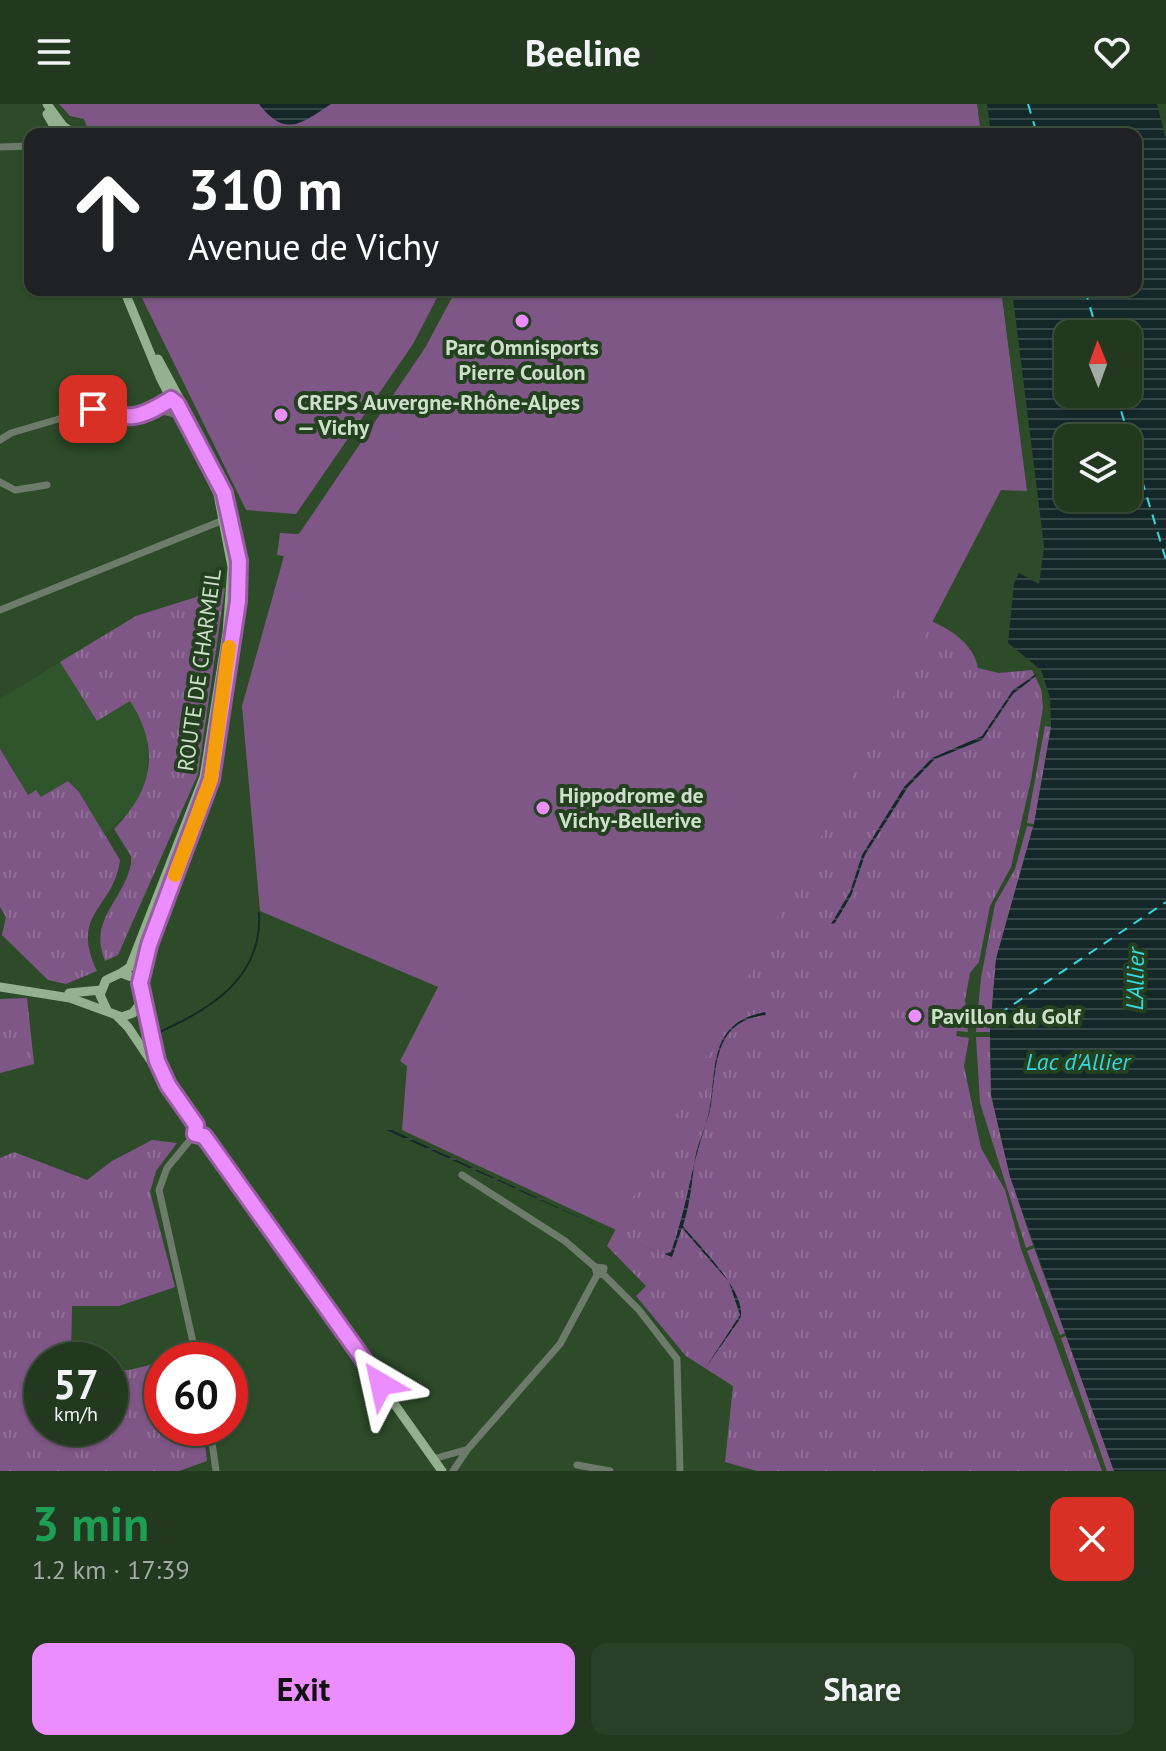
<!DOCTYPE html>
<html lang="en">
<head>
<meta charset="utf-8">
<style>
  body { margin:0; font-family:"PT Sans",sans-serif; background:#2a3f28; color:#f1f3f6; height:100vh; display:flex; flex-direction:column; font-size:30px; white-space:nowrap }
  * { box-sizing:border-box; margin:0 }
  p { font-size:26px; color:#a2aca4 }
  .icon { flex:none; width:44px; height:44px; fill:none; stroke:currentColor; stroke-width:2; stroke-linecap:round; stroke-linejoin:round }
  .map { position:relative; height:1367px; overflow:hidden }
  .details { display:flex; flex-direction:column; background:#22381f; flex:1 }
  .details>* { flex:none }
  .hud { position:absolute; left:24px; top:24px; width:1118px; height:168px; border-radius:16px; box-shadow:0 2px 6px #0004,0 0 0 2px #3f523d; background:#202124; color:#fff; overflow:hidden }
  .needle { width:52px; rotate:359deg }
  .tools { position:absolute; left:1054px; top:216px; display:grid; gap:16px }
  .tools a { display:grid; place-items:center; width:88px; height:88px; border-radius:16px; background:#22381f; box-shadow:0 2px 6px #0004,0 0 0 2px #3f523d; font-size:40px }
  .speed { position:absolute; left:24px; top:1238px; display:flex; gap:16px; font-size:40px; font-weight:700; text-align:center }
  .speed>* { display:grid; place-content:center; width:104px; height:104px; border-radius:50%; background:#22381f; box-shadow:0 2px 6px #0004,0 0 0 2px #3f523d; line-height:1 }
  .speed small { font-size:20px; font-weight:400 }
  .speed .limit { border:12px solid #d22; background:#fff; color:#111 }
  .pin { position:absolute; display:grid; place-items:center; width:68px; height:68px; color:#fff; margin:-34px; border-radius:16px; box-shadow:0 4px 12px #0006 }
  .me { position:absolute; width:88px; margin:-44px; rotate:324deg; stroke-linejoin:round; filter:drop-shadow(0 0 6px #0008) }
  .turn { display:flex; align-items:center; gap:28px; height:168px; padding:0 32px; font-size:36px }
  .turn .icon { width:104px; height:104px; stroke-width:2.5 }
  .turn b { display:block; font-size:56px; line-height:68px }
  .round { display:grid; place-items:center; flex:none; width:84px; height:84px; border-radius:16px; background:#2a3f28 }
  .overview { display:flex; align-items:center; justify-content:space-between; height:136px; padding:0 32px }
  h1 { font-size:48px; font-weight:700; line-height:60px; color:#1e9e55 }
  .cta { display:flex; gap:16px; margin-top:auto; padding:16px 32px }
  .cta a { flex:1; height:92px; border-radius:16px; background:#eb8dfc; color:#111; font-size:32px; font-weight:700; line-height:92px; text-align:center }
  .cta a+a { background:#2a3f28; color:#f1f3f6 }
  header { display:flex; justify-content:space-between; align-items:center; height:104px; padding:0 32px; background:#22381f; font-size:36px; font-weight:700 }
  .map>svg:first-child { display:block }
  .built { fill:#30542b }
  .grass { fill:url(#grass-tufts) }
  .green { fill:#7f5787 }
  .water { fill:url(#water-rules); fill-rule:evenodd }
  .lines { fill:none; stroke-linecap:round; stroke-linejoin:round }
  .stream { stroke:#152829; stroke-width:2 }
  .ferry { stroke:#36d7e0; stroke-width:2; stroke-dasharray:10 8; stroke-linecap:butt }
  .minor { stroke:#6c7b6a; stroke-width:7 }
  .major { stroke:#94b18f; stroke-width:9 }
  .route-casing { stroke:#995ca4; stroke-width:20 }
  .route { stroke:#eb8dfc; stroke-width:14 }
  .slow { stroke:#f59e0b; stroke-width:14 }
  .poi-dot { fill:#eb8dfc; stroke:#23411f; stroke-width:3 }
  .labels { text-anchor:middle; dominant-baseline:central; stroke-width:8; stroke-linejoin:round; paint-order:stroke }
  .poi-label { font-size:22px; font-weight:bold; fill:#cedfcb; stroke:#23411f; text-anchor:start }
  .street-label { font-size:22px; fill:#cedfcb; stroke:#23411f }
  .water-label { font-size:24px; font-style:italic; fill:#36d7e0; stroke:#23411f }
</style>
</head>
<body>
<header><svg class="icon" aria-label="menu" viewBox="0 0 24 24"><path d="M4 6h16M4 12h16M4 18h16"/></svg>Beeline<svg class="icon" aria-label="heart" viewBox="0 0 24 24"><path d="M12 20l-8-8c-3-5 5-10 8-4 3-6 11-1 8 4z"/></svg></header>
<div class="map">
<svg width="1166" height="1367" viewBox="0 0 1166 1367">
  <defs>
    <pattern id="grass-tufts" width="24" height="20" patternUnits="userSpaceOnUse" patternTransform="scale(2)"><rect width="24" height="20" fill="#7f5787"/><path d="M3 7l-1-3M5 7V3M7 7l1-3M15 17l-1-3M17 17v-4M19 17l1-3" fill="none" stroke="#906f97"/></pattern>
    <pattern id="water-rules" width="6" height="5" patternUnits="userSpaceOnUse" patternTransform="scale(2)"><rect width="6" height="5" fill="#152829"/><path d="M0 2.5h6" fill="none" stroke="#364747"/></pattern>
  </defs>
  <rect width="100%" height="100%" fill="#2d4b29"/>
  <path class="built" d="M60 558 97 617 130 597 147 630 148 668 143 689 131 707 105 730 79 688 69 677 41 693 28 691 0 645V595Z"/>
  <path class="grass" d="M225 484 198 670 118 851 105 857C88 815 123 798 131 760V752L114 725C153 686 161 645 130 597L97 617 60 558 136 512Z
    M931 517C952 526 974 541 978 564L999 569 1032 566 1041 585 1043 603 1031 676 1011 763 990 802 979 858 970 869 965 896 968 928 957 927 956 932 969 934 964 962 981 1044 1005 1086 1021 1145 1102 1367H757L725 1358 733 1282 686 1252 636 1192 646 1182 607 1142Z
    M1045 622 1051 623 1034 720 1027 719Z
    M0 645 28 691 36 686 41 693 68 677 79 688 120 756C114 805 69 808 97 867L66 880 48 876 2 831 6 813 0 803Z
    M1027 722 1033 723 996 855 990 928H976L981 874 995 800 1015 765Z
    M27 894 34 960 0 969V895Z
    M976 933H990C989 1006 1010 1073 1033 1141L1026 1144 980 999Z
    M152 1036 177 1039 156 1067 150 1088 175 1183 119 1202H72L71 1256H42V1324H110V1266H129L162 1258V1324H203L207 1357 179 1367H0V1054L14 1048 87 1076 112 1057Z
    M1034 1144 1065 1229 1060 1231 1027 1147Z
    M1066 1232 1114 1367H1107L1061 1234Z"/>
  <path class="green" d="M59 0H977L981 30H90L84 15 70 12Z
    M138 186H441L413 240 296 410 246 406Z
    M456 186H1001L1027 387 1001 386 616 1126 402 1026 407 962 400 957 438 883 260 807 242 602 284 452 277 451 280 429 298 430 301 427 425 244Z"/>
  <path class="water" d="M259 0H331C301 20 285 34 259 0Z
    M987 0H1157L1166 35V1367H1114L1010 1073 991 991 990 928 996 855 1034 720 1051 624 1050 594 1041 566 1008 539 1014 479 1019 469 1039 480 1044 442 1012 186H1136V30H991ZM1068 230H1128V290H1068ZM1068 334H1128V394H1068Z
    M1036 570V572L1013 590 982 636 935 655 908 683 865 751 851 792 835 819 831 820 850 788 862 751 904 683 932 654 982 632 1013 586Z
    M765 908 766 911C714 917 717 960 711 1001 708 1020 698 1036 695 1055 692 1077 690 1101 683 1122 699 1142 749 1190 740 1215L704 1266 740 1211 729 1178 682 1124 672 1153 621 1133 664 1150 671 1148C686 1107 691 1063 705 1023 721 978 700 920 765 908Z
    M388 1024 615 1130 386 1026Z"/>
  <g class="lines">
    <path class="stream" d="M155 930C208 907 263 875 259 809"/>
    <path class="ferry" d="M1028 0 1037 30
      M1085 186 1098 230
      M1116 290 1166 456
      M999 910 1166 798"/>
    <path class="minor" d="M0 43 30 42
      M154 305 175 310 178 307
      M0 336 11 329 93 305 126 315 173 296
      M0 378 15 386 47 381
      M0 506 226 415
      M195 1030 167 1064 159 1086 197 1256
      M462 1071 565 1137 595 1163
      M603 1170 597 1171 595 1163 604 1164 603 1170 639 1206 677 1255 680 1367
      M210 1324 216 1367
      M433 1355 465 1346
      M577 1361 610 1367
      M453 1367 467 1346 560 1240 597 1171"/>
    <path class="major" d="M47 0 63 22 75 30
      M47 10 56 26
      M158 255C204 340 254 425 233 526
      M121 869 130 863 204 673 227 529 232 463 218 390 160 273 124 186
      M140 879C161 783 211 709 221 608
      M0 883 70 894 122 913 133 909 143 896
      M69 889 101 886
      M107 906 100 891 106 876 121 869 137 875 143 885 153 943 168 981
      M117 912 128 923 157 966
      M166 978 196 1021
      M204 1032 442 1367"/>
  </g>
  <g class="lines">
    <g class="route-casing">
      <path id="route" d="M93 305C130 316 138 316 171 295L177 300 224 389 239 457 238 497 211 675 149 841 140 879 157 957 168 981 196 1021 195 1030 204 1032 381 1280"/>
    </g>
    <use href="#route" class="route"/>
    <path class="slow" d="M175 771 211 675 229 543"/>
  </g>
  <g class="poi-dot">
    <circle cx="522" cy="217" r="8"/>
    <circle cx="281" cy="311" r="8"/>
    <circle cx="543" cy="704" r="8"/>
    <circle cx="915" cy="912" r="8"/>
  </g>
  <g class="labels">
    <g class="poi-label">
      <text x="522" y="243" text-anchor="middle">Parc Omnisports<tspan x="522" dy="25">Pierre Coulon</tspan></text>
      <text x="297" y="298">CREPS Auvergne-Rhône-Alpes<tspan x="297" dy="25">— Vichy</tspan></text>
      <text x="559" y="691">Hippodrome de<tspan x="559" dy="25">Vichy-Bellerive</tspan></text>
      <text x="931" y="912">Pavillon du Golf</text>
    </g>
    <g class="street-label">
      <text transform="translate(199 566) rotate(-82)">ROUTE DE CHARMEIL</text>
    </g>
    <g class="water-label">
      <text transform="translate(1135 875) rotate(-89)">L'Allier</text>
      <text x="1078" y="957">Lac d'Allier</text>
    </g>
  </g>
</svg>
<div class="tools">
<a><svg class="needle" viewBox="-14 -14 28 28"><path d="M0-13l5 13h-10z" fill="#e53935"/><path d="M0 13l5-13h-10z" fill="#a2aca4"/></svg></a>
<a><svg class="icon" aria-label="layers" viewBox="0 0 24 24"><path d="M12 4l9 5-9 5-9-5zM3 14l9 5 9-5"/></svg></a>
</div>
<div class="speed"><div>57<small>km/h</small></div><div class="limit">60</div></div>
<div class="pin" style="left:93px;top:305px;background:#d93025"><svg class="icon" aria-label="arrive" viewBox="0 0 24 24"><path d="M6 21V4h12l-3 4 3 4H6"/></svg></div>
<svg class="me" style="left:381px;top:1280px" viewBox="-20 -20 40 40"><path d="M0-17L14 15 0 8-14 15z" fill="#eb8dfc" stroke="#fff" stroke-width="4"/></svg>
<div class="hud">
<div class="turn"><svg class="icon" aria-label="ahead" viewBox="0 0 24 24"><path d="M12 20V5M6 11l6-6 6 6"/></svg><div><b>310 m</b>Avenue de Vichy</div></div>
</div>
</div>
<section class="details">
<div class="overview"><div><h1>3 min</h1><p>1.2 km · 17:39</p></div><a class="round" style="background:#d93025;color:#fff"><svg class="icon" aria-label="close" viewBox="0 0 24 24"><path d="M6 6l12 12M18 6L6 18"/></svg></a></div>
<div class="cta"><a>Exit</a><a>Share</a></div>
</section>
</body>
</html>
